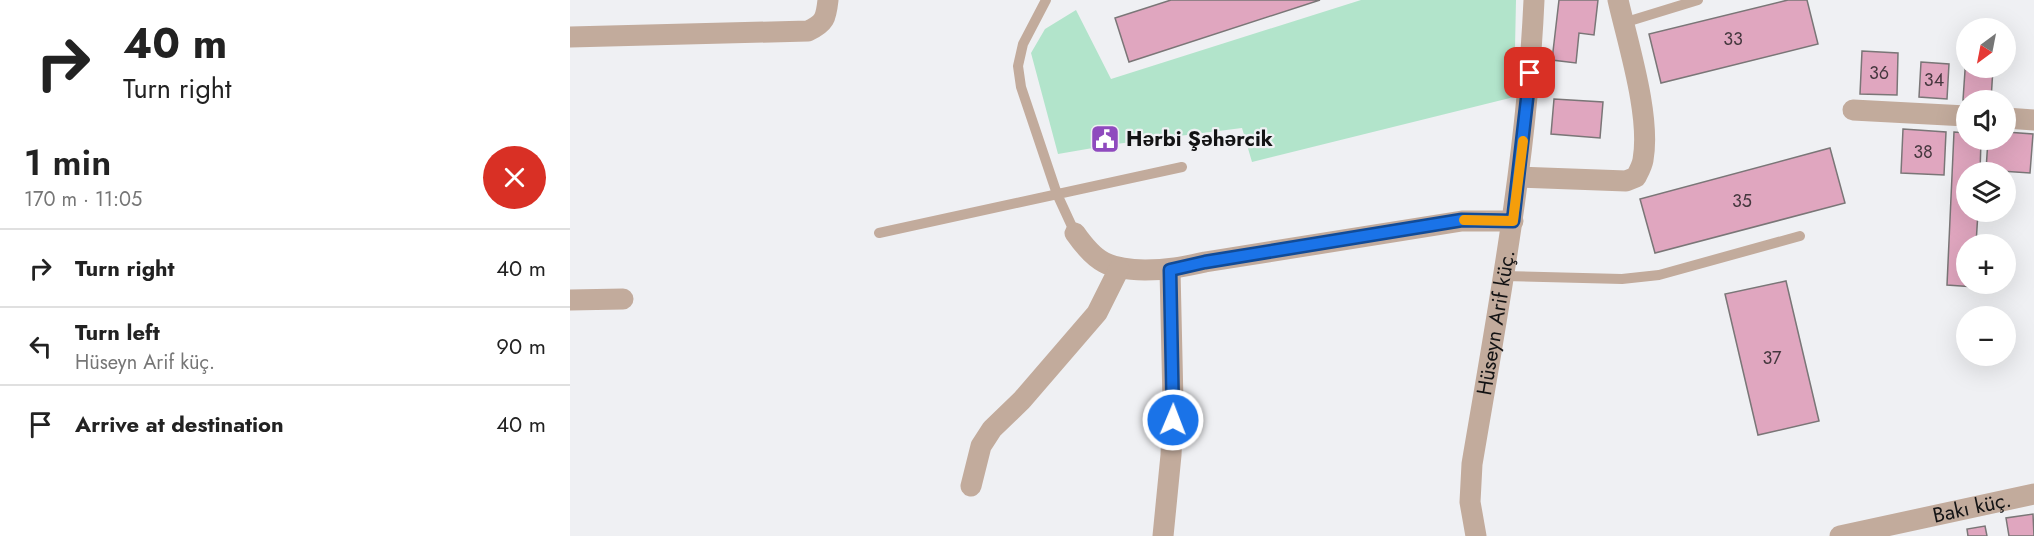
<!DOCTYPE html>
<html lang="en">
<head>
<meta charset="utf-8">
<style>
  body { margin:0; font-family:Jost,sans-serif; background:#f6f6f6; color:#222; height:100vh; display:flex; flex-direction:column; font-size:22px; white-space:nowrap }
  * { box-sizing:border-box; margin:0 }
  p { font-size:20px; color:#767676 }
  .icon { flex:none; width:33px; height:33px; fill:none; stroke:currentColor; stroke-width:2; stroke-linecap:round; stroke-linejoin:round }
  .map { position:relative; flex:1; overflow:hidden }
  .side { display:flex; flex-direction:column; background:#fff; width:570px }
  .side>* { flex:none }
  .banner { background:#fff; color:#222; overflow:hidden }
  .needle { width:39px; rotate:212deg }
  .buttons { position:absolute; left:1386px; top:18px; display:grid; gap:12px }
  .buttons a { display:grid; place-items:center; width:60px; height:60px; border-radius:50%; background:#fff; box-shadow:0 6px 24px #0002; font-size:30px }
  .pin { position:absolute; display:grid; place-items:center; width:51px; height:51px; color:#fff; margin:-26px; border-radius:12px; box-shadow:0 3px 9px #0006 }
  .me { position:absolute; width:66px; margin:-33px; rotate:1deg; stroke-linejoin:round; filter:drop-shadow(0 0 4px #0008) }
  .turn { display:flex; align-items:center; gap:21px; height:126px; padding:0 24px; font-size:27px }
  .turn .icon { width:78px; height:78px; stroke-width:2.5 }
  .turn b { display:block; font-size:42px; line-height:51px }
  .round { display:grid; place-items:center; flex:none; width:63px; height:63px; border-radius:32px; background:#f6f6f6 }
  .summary { display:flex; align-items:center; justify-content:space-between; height:102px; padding:0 24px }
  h1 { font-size:36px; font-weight:600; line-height:45px }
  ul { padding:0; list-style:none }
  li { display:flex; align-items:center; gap:18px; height:78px; padding:0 24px; border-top:2px solid #e0e0e0 }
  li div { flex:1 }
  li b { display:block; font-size:22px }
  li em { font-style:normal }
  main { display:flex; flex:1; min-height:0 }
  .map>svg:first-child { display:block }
  .green { fill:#b2e4cb }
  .building { fill:#e0a6bf; stroke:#7a7677; stroke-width:1.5 }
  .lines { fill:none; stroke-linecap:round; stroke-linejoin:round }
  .service { stroke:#c2ab9c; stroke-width:10 }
  .minor { stroke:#c2ab9c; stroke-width:21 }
  .route-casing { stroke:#114b97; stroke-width:15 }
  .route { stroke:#1a73e8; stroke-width:10 }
  .slow { stroke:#f59e0b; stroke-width:10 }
  .labels { text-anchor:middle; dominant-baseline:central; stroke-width:4.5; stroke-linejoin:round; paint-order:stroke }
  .number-label { font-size:18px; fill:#46383f }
  .poi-label { font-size:21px; font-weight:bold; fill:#131314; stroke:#eff0f3; text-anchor:start }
  .street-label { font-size:21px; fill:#131314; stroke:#eff0f3 }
</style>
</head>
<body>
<main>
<section class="side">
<div class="banner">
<div class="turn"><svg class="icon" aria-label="right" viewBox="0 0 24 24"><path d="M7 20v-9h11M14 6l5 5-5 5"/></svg><div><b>40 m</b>Turn right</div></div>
</div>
<div class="summary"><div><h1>1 min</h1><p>170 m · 11:05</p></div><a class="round" style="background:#d93025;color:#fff"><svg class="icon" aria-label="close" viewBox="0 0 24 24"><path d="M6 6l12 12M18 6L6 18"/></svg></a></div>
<ul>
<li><svg class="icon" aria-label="right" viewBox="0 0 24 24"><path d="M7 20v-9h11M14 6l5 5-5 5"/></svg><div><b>Turn right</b></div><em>40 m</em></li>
<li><svg class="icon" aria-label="left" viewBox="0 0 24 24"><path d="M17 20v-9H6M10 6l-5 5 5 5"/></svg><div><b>Turn left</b><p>Hüseyn Arif küç.</p></div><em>90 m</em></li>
<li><svg class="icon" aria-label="arrive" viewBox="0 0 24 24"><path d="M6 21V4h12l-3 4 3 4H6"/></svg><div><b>Arrive at destination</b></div><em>40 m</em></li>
</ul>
</section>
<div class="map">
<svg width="1464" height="536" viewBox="0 0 1464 536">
  <rect width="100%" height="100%" fill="#eff0f3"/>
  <path class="green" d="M791 0H946L944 97 682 162 672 128 546 144 488 154 461 53 475 29 506 10 541 79Z"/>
  <path class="building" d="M601 0H750L559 62 545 18Z
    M989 0H1028L1024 35 1009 33 1006 63 982 60Z
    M1218 0H1237L1248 44 1091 83 1079 34Z
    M1292 51 1328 53 1327 95 1290 94Z
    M1396 56V68H1423L1421 100H1393Z
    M1351 62 1379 64 1377 99 1349 97Z
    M984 99 1033 102 1030 138 981 134Z
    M1333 129 1376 132 1374 175 1331 173Z
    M1384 132 1396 133V140H1411L1410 172H1396V212H1408L1406 244H1396V284H1405V287L1377 285Z
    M1436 132 1463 134 1460 173 1416 170 1418 140H1436Z
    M1260 148 1275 203 1085 253 1070 199Z
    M1216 281 1249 421 1188 435 1155 294Z
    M1463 514 1464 536H1439L1436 518Z
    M1415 526 1417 536H1398L1397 529Z"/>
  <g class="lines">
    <path class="service" d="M476 0 453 44 448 66 451 87 487 194 505 233
      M1053 23 1128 0
      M309 233 612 167
      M934 276 1052 279 1089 275 1230 236"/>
    <g class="minor">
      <path d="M0 37 238 31C255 23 256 18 258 0"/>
      <path d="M1283 110 1396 116"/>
      <path d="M1436 118 1464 120"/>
      <path d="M949 177 1056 181 1066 177C1069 171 1072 166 1073 160 1081 116 1058 44 1048 0"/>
      <path d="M505 233C526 263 538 269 575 270 598 270 612 267 635 262L892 221H943"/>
      <path d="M0 300 53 299"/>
      <path d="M401 486 411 446 422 429 452 400 527 313 549 269"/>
      <path d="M593 536 601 455 603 402 600 270"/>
      <path id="s1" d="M906 536 900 502 902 464C928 310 957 157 964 0"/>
      <path id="s2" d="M1270 536 1464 494"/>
    </g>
  </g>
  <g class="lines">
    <g class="route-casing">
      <path id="route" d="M603 420 600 270 635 262 892 220 943 221 960 73"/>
    </g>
    <use href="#route" class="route"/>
    <path class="slow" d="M894 220 943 221 953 141"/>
  </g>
  <defs>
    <g id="civic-square" transform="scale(1.5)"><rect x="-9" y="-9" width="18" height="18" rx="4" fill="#8f4abe" stroke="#eff0f3"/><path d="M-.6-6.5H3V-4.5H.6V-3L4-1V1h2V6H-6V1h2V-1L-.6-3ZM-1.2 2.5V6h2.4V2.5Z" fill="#fff"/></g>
  </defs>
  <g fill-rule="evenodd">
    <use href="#civic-square" x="535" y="139"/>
  </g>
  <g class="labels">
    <g class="number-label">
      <text x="1163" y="39">33</text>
      <text x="1309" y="73">36</text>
      <text x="1364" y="80">34</text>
      <text x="1353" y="152">38</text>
      <text x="1172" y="201">35</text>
      <text x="1202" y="358">37</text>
    </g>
    <g class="poi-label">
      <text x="556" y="139">Hərbi Şəhərcik</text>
    </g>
    <g class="street-label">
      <text stroke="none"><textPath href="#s1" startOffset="216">Hüseyn Arif küç.</textPath></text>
      <text stroke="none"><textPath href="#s2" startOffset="135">Bakı küç.</textPath></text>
    </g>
  </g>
</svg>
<div class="buttons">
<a><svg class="needle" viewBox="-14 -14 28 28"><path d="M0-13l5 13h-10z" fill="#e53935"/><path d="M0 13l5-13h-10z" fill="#767676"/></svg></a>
<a><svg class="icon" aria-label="sound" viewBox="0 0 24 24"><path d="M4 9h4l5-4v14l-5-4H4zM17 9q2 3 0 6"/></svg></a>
<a><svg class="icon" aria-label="layers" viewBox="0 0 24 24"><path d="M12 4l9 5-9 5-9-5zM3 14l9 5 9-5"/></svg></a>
<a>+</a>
<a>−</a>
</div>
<div class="pin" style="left:960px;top:73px;background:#d93025"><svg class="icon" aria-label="arrive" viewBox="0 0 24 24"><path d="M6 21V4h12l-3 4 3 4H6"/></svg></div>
<svg class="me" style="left:603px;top:420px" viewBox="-20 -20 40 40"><circle r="17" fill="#1a73e8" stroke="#fff" stroke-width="3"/><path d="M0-11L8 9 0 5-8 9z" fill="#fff"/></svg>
</div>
</main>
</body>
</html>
